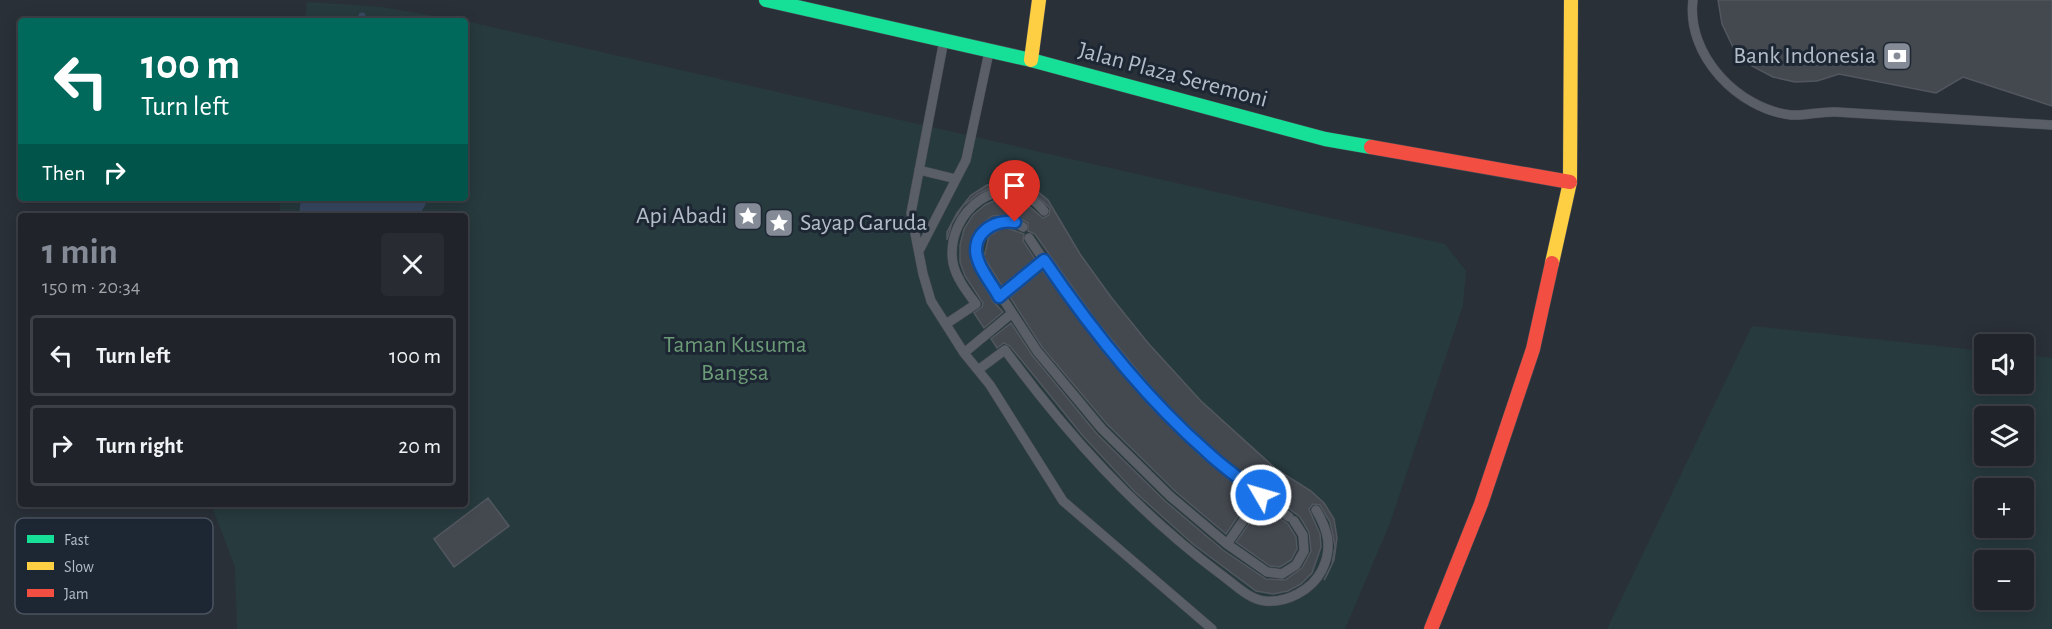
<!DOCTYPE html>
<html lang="en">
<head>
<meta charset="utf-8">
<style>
  body { margin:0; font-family:"Alegreya Sans",sans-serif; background:#282c32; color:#f1f3f6; height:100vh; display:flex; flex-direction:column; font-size:22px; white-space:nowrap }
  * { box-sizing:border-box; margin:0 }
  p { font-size:20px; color:#a2a4a8 }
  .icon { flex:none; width:33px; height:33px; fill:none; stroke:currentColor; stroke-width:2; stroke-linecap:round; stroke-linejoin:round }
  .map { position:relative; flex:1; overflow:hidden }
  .panel { position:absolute; left:18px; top:213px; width:450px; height:294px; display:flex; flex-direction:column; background:#20242a; border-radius:6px; box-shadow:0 3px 15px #0003,0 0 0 2px #3d4147 }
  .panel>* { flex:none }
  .guide { position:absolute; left:18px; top:18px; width:450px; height:183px; border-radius:6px; box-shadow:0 3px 15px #0003,0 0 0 2px #3d4147; background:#00695c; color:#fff; overflow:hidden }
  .tools { position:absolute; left:1974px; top:334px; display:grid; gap:12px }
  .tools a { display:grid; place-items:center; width:60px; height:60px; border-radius:6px; background:#20242a; box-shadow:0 3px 15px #0003,0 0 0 2px #3d4147; font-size:30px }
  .pin { position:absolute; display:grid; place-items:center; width:51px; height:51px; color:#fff; margin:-62px -26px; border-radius:50% 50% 50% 0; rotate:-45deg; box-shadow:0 0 6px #0007 }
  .pin .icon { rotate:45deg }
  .me { position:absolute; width:66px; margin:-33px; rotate:308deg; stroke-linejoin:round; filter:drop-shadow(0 0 4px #0008) }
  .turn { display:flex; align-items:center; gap:21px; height:126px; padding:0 24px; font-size:27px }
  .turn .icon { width:78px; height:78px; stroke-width:2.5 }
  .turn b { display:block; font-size:42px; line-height:51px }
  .then { display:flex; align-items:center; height:57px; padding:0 24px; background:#0003; gap:12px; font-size:22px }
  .round { display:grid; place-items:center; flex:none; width:63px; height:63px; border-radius:6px; background:#282c32 }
  .summary { display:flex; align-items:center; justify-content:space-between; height:102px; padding:0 24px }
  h1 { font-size:36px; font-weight:700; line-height:45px; color:#848b96 }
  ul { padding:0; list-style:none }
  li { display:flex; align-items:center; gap:18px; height:81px; margin:0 12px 9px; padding:0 12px; border:3px solid #3d4147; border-radius:6px }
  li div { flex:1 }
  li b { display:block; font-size:22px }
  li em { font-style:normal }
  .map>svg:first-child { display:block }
  .green { fill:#273a3e; fill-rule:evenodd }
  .water { fill:#384963 }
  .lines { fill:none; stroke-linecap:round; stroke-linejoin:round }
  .stream { stroke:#384963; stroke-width:7 }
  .building { fill:#444950; stroke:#52575f; stroke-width:1.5 }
  .lane-casing { stroke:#484c53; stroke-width:10 }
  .fast-casing { stroke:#484c53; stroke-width:15 }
  .slow-casing { stroke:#484c53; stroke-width:15 }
  .jam-casing { stroke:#484c53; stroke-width:15 }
  .lane { stroke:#5a5e66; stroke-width:9 }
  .fast { stroke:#16e098; stroke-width:14 }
  .slow { stroke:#ffcf43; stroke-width:14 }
  .jam { stroke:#f24e42; stroke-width:14 }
  .route-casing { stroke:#114b97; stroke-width:15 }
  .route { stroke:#1a73e8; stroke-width:10 }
  .labels { text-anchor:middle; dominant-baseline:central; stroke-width:6; stroke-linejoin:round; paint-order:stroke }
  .poi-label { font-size:24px; fill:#b4bcc9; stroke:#1d2633; text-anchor:end }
  .street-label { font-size:24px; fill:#b4bcc9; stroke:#1d2633 }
  .park-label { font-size:24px; fill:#6b9a76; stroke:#1d2633 }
  .key { fill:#1d2633; stroke:#4a5360; stroke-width:1.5 }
  .key-label { font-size:16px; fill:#b4bcc9 }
</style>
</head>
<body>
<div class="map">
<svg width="2052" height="629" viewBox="0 0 2052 629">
  <rect width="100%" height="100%" fill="#2a3038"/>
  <path class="green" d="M307 2 382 7 464 21H305Z
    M465 21 1445 244 1466 271 1463 305 1390 523 1345 629H237L235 567 211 504H465V216H279L281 198H465Z
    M1752 326 1984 351V384H2024V355L2052 358V629H1607ZM1984 417H2024V456H1984ZM1984 489H2024V528H1984ZM1984 561H2024V600H1984Z"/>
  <path class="water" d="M301 198H429L419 216H299Z"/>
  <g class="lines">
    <path class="stream" d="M362 16 363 21"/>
  </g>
  <path class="building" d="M1718 0H2052V106L1963 77 1936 93 1839 74 1817 81 1795 82 1773 77 1750 65 1733 47 1722 24Z
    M1009 181 1032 187 1048 200 1080 254 1111 297 1148 343 1201 401 1276 469 1311 491 1324 503 1334 519 1337 538 1334 560 1327 575 1324 580 1332 564 1335 546 1330 522 1320 505 1313 504 1309 509 1320 534 1321 547 1312 573 1301 584 1288 591 1273 594 1256 591 1193 544 1135 492 1083 436 1010 346 1004 343 997 348 991 339 1011 323 1032 355 1097 434 1165 501 1223 550 1266 579 1285 580 1302 568 1311 551 1309 532 1300 517 1220 456 1161 399 1095 319 1035 234 1028 231V223L1014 215 992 216 979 227 973 238 971 262 993 301 1003 312 984 328 974 313 982 307 983 303 965 276 960 262V245L964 229 973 215 985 205 998 199 1012 198 1025 203 1043 218 1049 215 1050 208 1031 191 1014 185 995 186 978 194 963 206 952 223 947 240V232L957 213 971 195 987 185Z
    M1004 227 1024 234 1023 241 1035 259 1002 286 984 257 989 236Z
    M1042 270 1106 355 1152 408 1202 457 1251 497 1226 534 1175 491 1107 424 1042 347 1010 297Z
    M488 498 509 526 454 567 434 539Z
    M1262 505 1288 524 1296 537 1297 549 1291 560 1280 567 1270 566 1236 542Z"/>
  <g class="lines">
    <g class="lane-casing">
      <path id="lane" d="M1693 0C1686 55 1738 109 1791 115 1805 116 1821 111 1836 112 1908 117 1980 121 2052 125
        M944 40 911 213 923 274 931 301 964 353 990 385 1063 501 1212 629
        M919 170 956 179
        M1023 227C995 209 976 231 977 259L1037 351 1102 429 1170 496 1227 544 1267 572 1282 574 1296 565 1304 551 1303 535 1294 521
        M1029 238C1080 315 1137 390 1206 452 1232 476 1262 496 1289 517
        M920 249 966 160 989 52
        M999 297 1044 260
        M946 324 976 304C967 292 956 278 953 263 944 211 1006 163 1044 211
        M964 353 1011 314
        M978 370 1005 350C1067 434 1135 510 1219 573 1232 582 1249 600 1265 601 1287 603 1312 590 1322 570 1333 548 1328 530 1316 510
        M1227 544 1261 495"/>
    </g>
    <g class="fast-casing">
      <path id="fast" d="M766 0 1031 60 1325 139 1371 147"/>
    </g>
    <g class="slow-casing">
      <path id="slow" d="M1031 60 1039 0
        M1552 263 1570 182 1571 0"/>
    </g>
    <g class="jam-casing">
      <path id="jam" d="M1371 147 1570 182
        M1431 629 1481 504 1533 349 1552 263"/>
    </g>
    <use href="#lane" class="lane"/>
    <use href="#fast" class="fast"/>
    <use href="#slow" class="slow"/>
    <use href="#jam" class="jam"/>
  </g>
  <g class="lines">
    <g class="route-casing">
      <path id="route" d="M1015 222C993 219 969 235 978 260 982 273 993 285 999 297L1044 260C1091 329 1144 397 1207 452 1224 468 1243 481 1261 495"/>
    </g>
    <use href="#route" class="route"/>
  </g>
  <defs>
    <g id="bank-square" transform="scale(1.5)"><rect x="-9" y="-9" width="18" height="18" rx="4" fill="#848b96" stroke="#1d2633"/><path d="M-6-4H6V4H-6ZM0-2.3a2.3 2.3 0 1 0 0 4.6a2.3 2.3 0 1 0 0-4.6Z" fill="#fff"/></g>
    <g id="sight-square" transform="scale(1.5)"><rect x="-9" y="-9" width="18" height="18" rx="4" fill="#848b96" stroke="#1d2633"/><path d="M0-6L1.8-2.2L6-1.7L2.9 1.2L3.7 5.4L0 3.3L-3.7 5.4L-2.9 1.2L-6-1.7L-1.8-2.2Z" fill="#fff"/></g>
  </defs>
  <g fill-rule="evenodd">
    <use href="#bank-square" x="1897" y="56"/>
    <use href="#sight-square" x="748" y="216"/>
    <use href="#sight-square" x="779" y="223"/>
  </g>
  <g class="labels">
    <g class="poi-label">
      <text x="1876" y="56">Bank Indonesia</text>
      <text x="727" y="216">Api Abadi</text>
      <text x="800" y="223" text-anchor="start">Sayap Garuda</text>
    </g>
    <g class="street-label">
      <text transform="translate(1173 75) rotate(15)">Jalan Plaza Seremoni</text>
    </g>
    <g class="park-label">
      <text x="735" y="345">Taman Kusuma<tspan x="735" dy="28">Bangsa</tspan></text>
    </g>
  </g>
  <rect x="15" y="518" width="198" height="96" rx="9" class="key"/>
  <rect x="27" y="535" width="27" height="8" fill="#16e098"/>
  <rect x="27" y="562" width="27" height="8" fill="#ffcf43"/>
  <rect x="27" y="589" width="27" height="8" fill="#f24e42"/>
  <g class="key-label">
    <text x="64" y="545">Fast</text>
    <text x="64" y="572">Slow</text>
    <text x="64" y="599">Jam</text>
  </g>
</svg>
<div class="tools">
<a><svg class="icon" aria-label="sound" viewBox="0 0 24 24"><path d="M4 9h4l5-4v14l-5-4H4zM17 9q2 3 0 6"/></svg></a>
<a><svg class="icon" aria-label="layers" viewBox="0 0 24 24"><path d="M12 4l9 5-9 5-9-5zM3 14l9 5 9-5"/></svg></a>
<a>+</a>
<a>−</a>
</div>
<div class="pin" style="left:1015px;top:222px;background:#d93025"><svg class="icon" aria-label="arrive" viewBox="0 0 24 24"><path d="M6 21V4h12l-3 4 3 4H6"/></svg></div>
<svg class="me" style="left:1261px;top:495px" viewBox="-20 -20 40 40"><circle r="17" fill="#1a73e8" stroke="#fff" stroke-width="3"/><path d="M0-11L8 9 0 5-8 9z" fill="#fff"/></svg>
<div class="guide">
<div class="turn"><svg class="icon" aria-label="left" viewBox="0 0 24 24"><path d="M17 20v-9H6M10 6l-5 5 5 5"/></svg><div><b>100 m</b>Turn left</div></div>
<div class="then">Then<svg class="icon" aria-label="right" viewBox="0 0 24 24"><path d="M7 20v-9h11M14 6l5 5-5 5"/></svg></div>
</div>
<section class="panel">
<div class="summary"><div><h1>1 min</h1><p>150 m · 20:34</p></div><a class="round"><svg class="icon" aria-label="close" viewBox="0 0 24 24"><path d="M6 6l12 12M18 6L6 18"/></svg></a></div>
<ul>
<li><svg class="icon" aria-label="left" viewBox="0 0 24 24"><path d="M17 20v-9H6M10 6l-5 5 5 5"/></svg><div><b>Turn left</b></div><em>100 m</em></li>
<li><svg class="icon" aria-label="right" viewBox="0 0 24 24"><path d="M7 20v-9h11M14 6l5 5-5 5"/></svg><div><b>Turn right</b></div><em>20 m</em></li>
</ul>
</section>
</div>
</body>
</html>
